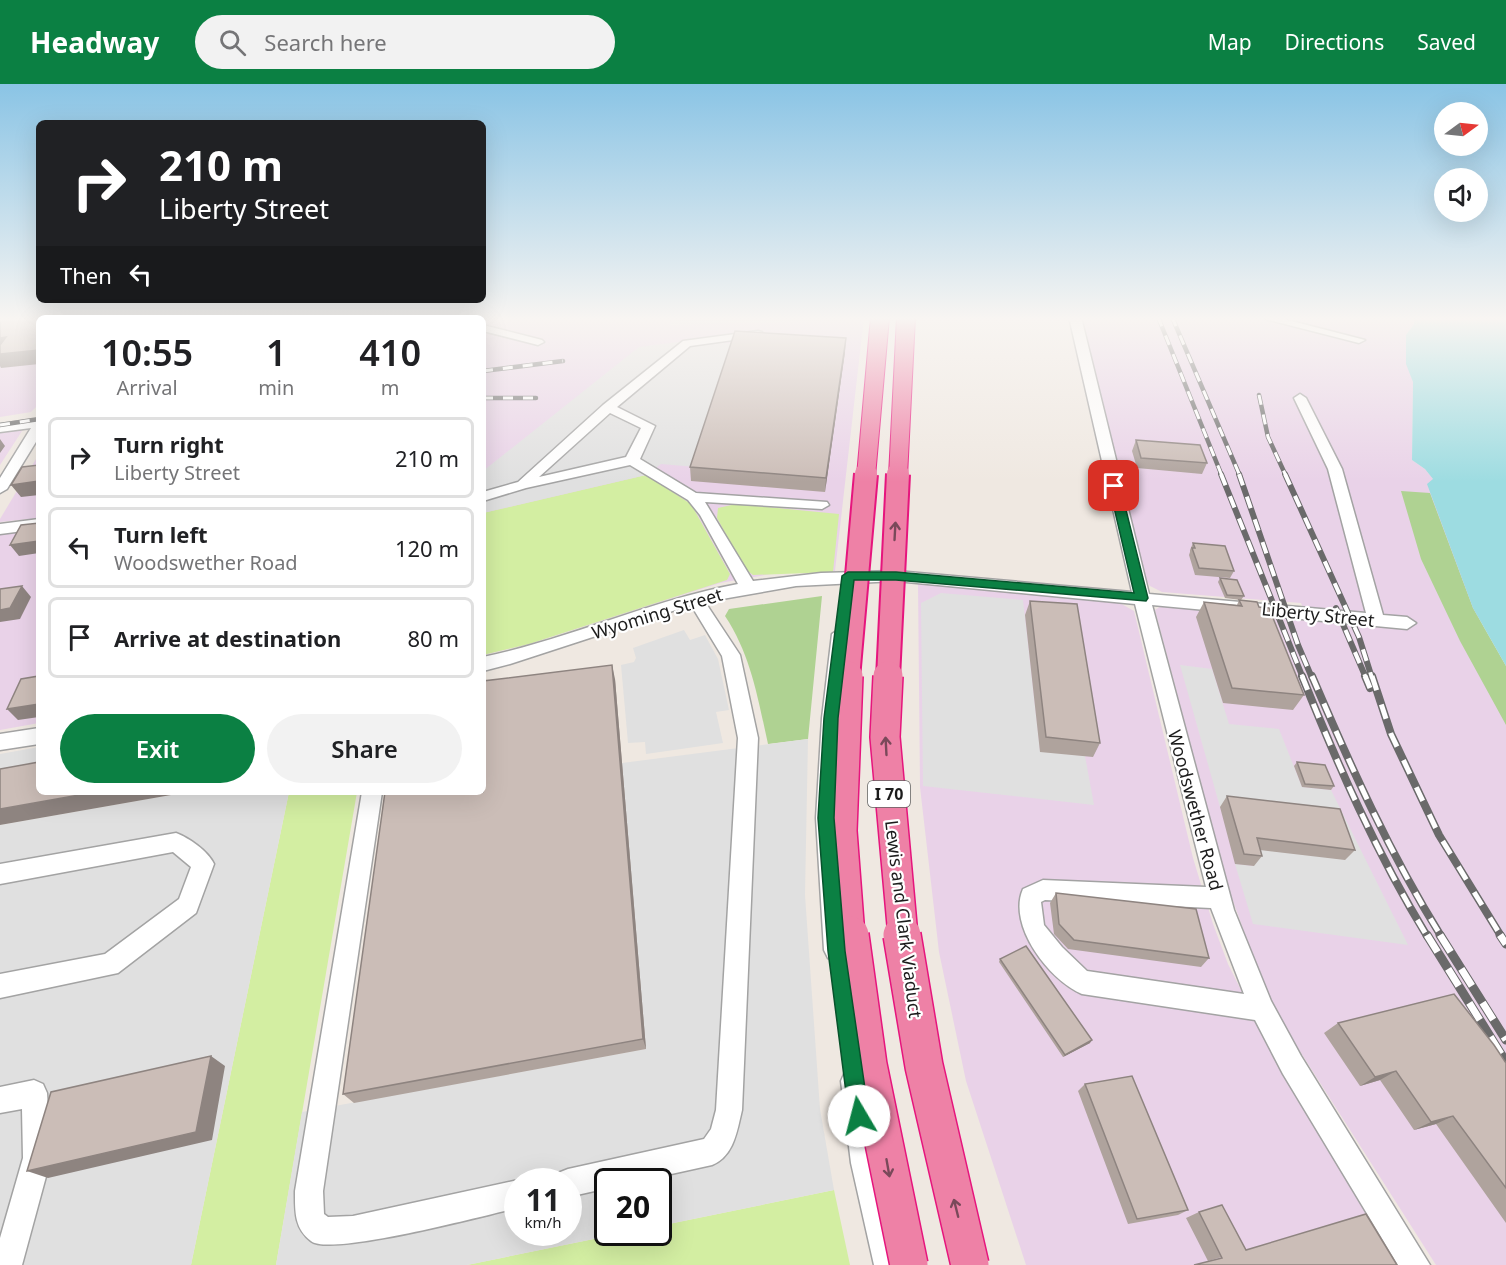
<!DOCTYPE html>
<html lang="en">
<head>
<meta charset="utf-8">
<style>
  body { margin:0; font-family:"Noto Sans",sans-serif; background:#f2f2f2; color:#202124; height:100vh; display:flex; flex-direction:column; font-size:22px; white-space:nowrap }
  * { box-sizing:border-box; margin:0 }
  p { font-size:20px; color:#757577 }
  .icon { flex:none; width:33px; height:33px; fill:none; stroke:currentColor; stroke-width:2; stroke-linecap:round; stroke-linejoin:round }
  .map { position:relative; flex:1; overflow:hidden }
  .drawer { position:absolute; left:36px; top:231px; width:450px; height:480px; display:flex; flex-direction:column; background:#fff; border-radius:9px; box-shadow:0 6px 24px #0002 }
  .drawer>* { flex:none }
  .top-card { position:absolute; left:36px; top:36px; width:450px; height:183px; border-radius:9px; box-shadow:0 6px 24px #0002; background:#202124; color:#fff; overflow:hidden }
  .needle { width:39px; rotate:75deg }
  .buttons { position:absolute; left:1434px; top:18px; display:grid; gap:12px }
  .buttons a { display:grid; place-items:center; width:54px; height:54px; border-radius:50%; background:#fff; box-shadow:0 6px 24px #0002; font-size:30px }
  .speed { position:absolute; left:504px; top:1084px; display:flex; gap:12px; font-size:30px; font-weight:700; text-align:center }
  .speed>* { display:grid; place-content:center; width:78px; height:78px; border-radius:50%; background:#fff; box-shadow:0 6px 24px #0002; line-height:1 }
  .speed small { font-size:15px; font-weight:400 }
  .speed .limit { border:3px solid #111; border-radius:9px; background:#fff; color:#111 }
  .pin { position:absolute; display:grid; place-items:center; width:51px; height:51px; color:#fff; margin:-26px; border-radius:12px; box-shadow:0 3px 9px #0006 }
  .me { position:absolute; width:66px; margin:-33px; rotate:352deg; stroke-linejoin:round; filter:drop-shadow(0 0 4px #0008) }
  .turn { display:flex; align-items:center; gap:21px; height:126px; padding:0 24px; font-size:27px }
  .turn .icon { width:78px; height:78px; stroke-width:2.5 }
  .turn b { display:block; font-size:42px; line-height:51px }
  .then { display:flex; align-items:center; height:57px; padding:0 24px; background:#0003; gap:12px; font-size:22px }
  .eta { display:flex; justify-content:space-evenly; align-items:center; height:102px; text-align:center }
  .eta b { font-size:36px; font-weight:600; line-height:42px }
  .button { display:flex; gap:12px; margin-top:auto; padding:12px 24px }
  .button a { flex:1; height:69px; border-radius:36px; background:#0b8043; color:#fff; font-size:24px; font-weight:600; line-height:69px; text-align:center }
  .button a+a { background:#f2f2f2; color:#202124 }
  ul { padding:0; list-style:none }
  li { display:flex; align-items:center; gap:18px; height:81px; margin:0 12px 9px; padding:0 12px; border:3px solid #e0e0e0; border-radius:9px }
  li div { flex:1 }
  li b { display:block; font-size:22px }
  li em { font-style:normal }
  header { display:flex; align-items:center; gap:36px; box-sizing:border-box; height:84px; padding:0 30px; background:#0b8043; color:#fff }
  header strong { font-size:28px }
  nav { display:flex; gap:33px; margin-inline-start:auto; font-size:21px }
  .search { width:420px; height:54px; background:#f2f2f2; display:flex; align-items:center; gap:15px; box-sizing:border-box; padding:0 21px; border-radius:33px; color:#757577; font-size:22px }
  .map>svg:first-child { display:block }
  .industrial { fill:#e9d2e8 }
  .grass { fill:#d3eea2 }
  .forest { fill:#afd292 }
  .parking { fill:#e0e0e0; fill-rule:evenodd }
  .water { fill:#9ddce1 }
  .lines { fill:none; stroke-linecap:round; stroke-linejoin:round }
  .minor-casing { stroke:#a3a3a3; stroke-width:3 }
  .minor { fill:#fff; fill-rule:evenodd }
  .rail-far3-casing { stroke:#6a6a6a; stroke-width:4.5 }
  .rail-far2-casing { stroke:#6a6a6a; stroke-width:6 }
  .rail-far1-casing { stroke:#6a6a6a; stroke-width:8 }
  .rail-casing { stroke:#6a6a6a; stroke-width:9 }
  .rail-far3 { stroke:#fff; stroke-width:3; stroke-dasharray:10; stroke-linecap:butt }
  .rail-far2 { stroke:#fff; stroke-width:4; stroke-dasharray:12; stroke-linecap:butt }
  .rail-far1 { stroke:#fff; stroke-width:5; stroke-dasharray:15; stroke-linecap:butt }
  .rail { stroke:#fff; stroke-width:7; stroke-dasharray:20; stroke-linecap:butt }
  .highway-bridge-far3-casing { stroke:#e6157d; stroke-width:20; stroke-linecap:butt }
  .highway-bridge-far2-casing { stroke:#e6157d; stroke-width:26; stroke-linecap:butt }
  .highway-bridge-far1-casing { stroke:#e6157d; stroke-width:32; stroke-linecap:butt }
  .highway-bridge-casing { stroke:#e6157d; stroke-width:40; stroke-linecap:butt }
  .highway-bridge-far3 { stroke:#ee81a6; stroke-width:18 }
  .highway-bridge-far2 { stroke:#ee81a6; stroke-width:22 }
  .highway-bridge-far1 { stroke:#ee81a6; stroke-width:29 }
  .highway-bridge { stroke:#ee81a6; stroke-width:37 }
  .wall { fill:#afa39d }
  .shaded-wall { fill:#8e8480 }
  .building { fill:#cbbdb7; stroke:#8e8480; stroke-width:1.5 }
  .oneway { stroke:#7a495a }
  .route { fill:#0b8043; stroke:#07532c; stroke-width:1.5 }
  .labels { text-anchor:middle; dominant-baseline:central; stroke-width:4.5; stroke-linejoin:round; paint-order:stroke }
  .shield { fill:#fff; stroke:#606060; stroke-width:1.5 }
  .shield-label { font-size:16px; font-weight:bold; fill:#1c1c1c }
  .street-label { font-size:18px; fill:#1c1c1c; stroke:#fff }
</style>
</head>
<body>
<header>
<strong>Headway</strong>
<div class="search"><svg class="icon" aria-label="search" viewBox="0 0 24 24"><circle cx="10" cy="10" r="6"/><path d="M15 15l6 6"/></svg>Search here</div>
<nav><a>Map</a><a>Directions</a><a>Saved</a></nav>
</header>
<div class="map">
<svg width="1506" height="1181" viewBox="0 0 1506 1181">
  <rect width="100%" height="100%" fill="#efe8e1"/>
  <path class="industrial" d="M44 233H96L39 234V320L31 328 0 333V245Z
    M121 233H864L835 487 771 490 720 499 529 560 483 571V234Z
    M1081 233H1414V240L1406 251V276L1413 298 1412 376 1425 385 1433 395 1506 615V1181H1436L1287 947 1264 903 1228 803 1155 526 1161 522 1308 535 1301 519 1162 508 1150 502 1146 496Z
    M24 344 0 381V345Z
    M39 370V434L0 438V435Z
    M39 445V639L0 646V450Z
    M918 500 1118 518 1134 527 1193 774 1213 840 1228 880 1278 980 1401 1181H1026L966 997 939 868 920 703Z"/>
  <path class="grass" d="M646 391 691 420 730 490 727 496 529 560 483 571V429Z
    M736 420 839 430 833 488 753 491 745 485 717 434 718 424Z
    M289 708H357L276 1181H191Z
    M834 1106 850 1181H467L623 1149H658L659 1142Z"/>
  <path class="forest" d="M1401 407 1430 409 1473 524 1506 582V641L1460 557 1421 475Z
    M822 512 808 655 768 660C758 615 751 571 725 532L729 525Z"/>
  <path class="parking" d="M679 233H849V236L670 241Z
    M694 256 736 260 696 383 661 380 646 391 483 429V387L639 263Z
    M941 509 1023 516 1040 667 1085 672 1094 721 923 702 921 519Z
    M684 546 690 556 705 551 718 575 729 626 716 628 723 659 646 670 645 658 628 659 621 581 634 578 636 574 633 564Z
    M1180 581 1212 585 1229 640 1279 645 1302 703 1331 706 1408 861 1253 840 1235 780 1253 782 1249 764 1345 775 1330 736 1220 723Z
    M808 655 805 811 820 1025 834 1106 659 1142 658 1098H608V1149H623L467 1181H276L302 1028 645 965 622 679ZM518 1098H568V1149H518Z
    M39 663V695L0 701V670Z
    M172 708H289L191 1181H0V741L171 711Z"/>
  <path class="water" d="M1414 233H1506V582L1473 524 1427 400 1433 395 1425 385 1412 376 1413 298 1406 280V251L1414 240Z"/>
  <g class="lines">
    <g class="minor-casing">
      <path id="minor" d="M399 233H446L447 234H398Z
        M1069 233H1081L1149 510 1366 529 1328 385 1294 314 1300 310 1306 314 1342 385 1383 531 1407 533 1416 539 1407 545 1152 521 1234 826 1271 917 1301 972 1430 1181H1398L1283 990 1255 936 1082 910C1049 896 1007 841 1023 805L1043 796 1206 803 1135 520 896 497 796 502 705 518 740 571 758 654 742 1026C737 1047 734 1072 712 1081L635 1098H608V1104L568 1113V1098H554L558 1089 568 1085 704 1055 711 1045 716 1026 738 654 722 572 691 521 510 580 483 587V573C570 555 651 516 738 500L700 431 688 416 630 381 526 404 483 417V408L518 398 603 321 683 257 758 247 762 248V252L690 262 617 323 655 342 640 375 696 409 827 418 829 421 822 425 705 418 753 497 821 489 896 487 1132 508ZM610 329 641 344 626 373 539 393ZM1045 816 1211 824 1244 910 1087 887 1062 863 1044 841 1041 818Z
        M1257 233H1276L1365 256 1359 259Z
        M483 241 542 256 544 258 538 261 483 247Z
        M39 335V353L7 405 0 409V394L31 344 0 348V340Z
        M39 435V445L0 450V440Z
        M841 544 850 550 840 634 836 734 848 866 844 874 836 877 828 874 824 866 816 734 822 634 832 550Z
        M39 644V660L0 666V650Z
        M362 708H382L323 1107 324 1130 328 1133 353 1132 518 1096 523 1098H518V1124C485 1131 331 1173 311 1157 294 1144 295 1127 295 1107Z
        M176 749C189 754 208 767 214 780L196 829 118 889 0 914V890L105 870 179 815 191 783 173 768 0 800V780Z
        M854 984 863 988 867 997 879 1079 904 1181H874L851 1079 841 997 845 988Z
        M34 996 43 1000 47 1009 51 1074 22 1181H0V1154L23 1074 22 1025 0 1029V1003Z"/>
    </g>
    <use href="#minor" class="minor"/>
    <g class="rail-far3-casing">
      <path id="rail-far3" d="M1158 233 1222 392
        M1172 233 1240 392
        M483 287 563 277
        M1259 311 1268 353 1286 392
        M483 314H536
        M0 341 39 335"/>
    </g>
    <g class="rail-far2-casing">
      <path id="rail-far2" d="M1221 390 1303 594
        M1239 390 1298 561 1312 594
        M1285 390 1359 553 1372 594
        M1336 524 1366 594"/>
    </g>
    <g class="rail-far1-casing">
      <path id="rail-far1" d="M1302 592C1338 682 1377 770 1427 852
        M1312 592C1350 681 1390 770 1441 852
        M1365 592 1370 604
        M1372 592 1391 650 1439 751 1501 852"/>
    </g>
    <g class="rail-casing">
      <path id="rail" d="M1427 851 1506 978
        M1440 851 1506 956
        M1500 851 1506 860"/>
    </g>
    <use href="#rail-far3" class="rail-far3"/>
    <use href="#rail-far2" class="rail-far2"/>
    <use href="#rail-far1" class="rail-far1"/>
    <use href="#rail" class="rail"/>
    <g class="highway-bridge-far3-casing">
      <path id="highway-bridge-far3" d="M866 392 880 233
        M898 392 906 233"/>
    </g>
    <g class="highway-bridge-far2-casing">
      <path id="highway-bridge-far2" d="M848 594 866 390
        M888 594 898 390"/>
    </g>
    <g class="highway-bridge-far1-casing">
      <path id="highway-bridge-far1" d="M848 592 842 747 850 852
        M888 592 885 653 903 852"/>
    </g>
    <g class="highway-bridge-casing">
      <path id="highway-bridge" d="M850 851 868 981 909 1181
        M902 851 924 982 970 1181"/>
    </g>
    <use href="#highway-bridge-far3" class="highway-bridge-far3"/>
    <use href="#highway-bridge-far2" class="highway-bridge-far2"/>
    <use href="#highway-bridge-far1" class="highway-bridge-far1"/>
    <use href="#highway-bridge" class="highway-bridge"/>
  </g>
  <path class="wall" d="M845 268 825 408 691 397 690 383Z
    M1136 356 1207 379 1202 390 1137 384 1132 367Z
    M1193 459 1234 487 1230 494 1195 491 1189 471 1190 468V466Z
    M1220 494 1244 512 1241 516 1225 514 1218 498Z
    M1239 516 1304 611 1293 626 1223 619 1196 533 1204 518 1237 521Z
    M1030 517 1100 659 1093 673 1040 668 1025 531Z
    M615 595 646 965 354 1019 343 1010Z
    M1297 678 1334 702 1331 706 1302 703 1294 682Z
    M1227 712 1355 766 1345 776 1260 766 1262 772 1254 782 1235 780 1220 723Z
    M1056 809 1209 874 1201 883 1068 865 1054 850 1050 819Z
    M1000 875 1090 959 1063 973 999 878Z
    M1338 939 1506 979V1139L1436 1040 1414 1046 1380 996 1360 1002 1324 949Z
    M1085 1000 1188 1126 1178 1131 1128 1140 1078 1007Z
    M1199 1128 1246 1166 1208 1177 1186 1134Z"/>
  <path class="shaded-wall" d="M6 253 0 269V254Z
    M846 254 845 268 825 408 826 394Z
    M39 266V280L1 284 0 282V270Z
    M0 355 5 362 0 369Z
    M39 397V411L21 413 11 401Z
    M39 457V469L19 472 10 461Z
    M22 502 31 513 20 535 0 538V526Z
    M612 581 615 595 646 965 643 955Z
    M39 620V633L18 636 7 625Z
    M96 708H172L171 711 0 741V725Z
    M1092 956 1090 959 1063 973 1065 971Z
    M211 972 225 982 212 1056 48 1094 27 1087Z
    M1396 987 1380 996 1360 1002 1375 993Z
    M1453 1032 1436 1040 1414 1046 1431 1038Z"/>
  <path class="building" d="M0 233H74V234H39V266L0 270V261L6 253 0 254Z
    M735 247 846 254 826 394 690 383Z
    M1136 356 1200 361 1207 379 1141 374Z
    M39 381V397L11 401 22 383Z
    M39 439V457L10 461 21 441Z
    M1193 459 1225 462 1234 487 1199 484 1192 464H1195Z
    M1220 494 1237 496 1244 512 1227 511Z
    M22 502 10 524 0 526V505Z
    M1239 516 1257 518 1259 523 1269 524 1304 611 1232 604 1204 518 1242 522Z
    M1030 517 1077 520 1100 659 1046 653Z
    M612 581 643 955 343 1010 385 708H483V597Z
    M39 592V620L7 625 21 595Z
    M39 678V708H96L0 725V685Z
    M1297 678 1325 681 1334 702 1305 700Z
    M1227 712 1340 725 1355 766 1257 754 1262 772 1244 770Z
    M1056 809 1196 825 1209 874 1074 856 1059 840Z
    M1026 862 1092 956 1065 971 1000 875Z
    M1454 910 1494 961 1506 979V1104L1453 1032 1431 1038 1396 987 1375 993 1338 939Z
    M211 972 196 1048 27 1087 51 1008Z
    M1132 992 1188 1126 1137 1135 1085 1000Z
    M1222 1121 1246 1166 1366 1130 1397 1181H1194L1222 1174 1199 1128Z"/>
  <defs><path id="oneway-shaft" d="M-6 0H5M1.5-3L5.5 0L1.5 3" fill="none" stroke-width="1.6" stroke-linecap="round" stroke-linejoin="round" transform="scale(1.5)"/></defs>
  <g class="oneway">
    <use href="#oneway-shaft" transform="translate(895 447) rotate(-87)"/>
    <use href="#oneway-shaft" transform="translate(886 662) rotate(-93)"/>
    <use href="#oneway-shaft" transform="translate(888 1084) rotate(80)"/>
    <use href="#oneway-shaft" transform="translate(956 1124) rotate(-104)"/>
  </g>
  <linearGradient id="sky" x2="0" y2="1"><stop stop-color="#8ac4e5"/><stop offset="0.59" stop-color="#f8f5f2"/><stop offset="1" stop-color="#f8f5f2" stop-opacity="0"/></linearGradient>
  <rect width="1506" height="398" fill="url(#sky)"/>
  <path class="route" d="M1114 398 1120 402 1148 514 1146 517 896 496H854L838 634 834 734 845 867 869 1032 866 1039 859 1042 852 1039 849 1032 828 867 818 734 824 634 842 492 848 488H896L1134 509 1109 402Z"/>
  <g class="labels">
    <rect class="shield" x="868" y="697" width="42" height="26" rx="4.5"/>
    <g class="shield-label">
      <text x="889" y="710">I 70</text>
    </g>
    <g class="street-label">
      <text transform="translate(657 529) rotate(-17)">Wyoming Street</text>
      <text transform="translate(1318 530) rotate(6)">Liberty Street</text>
      <text transform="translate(1196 726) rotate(75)">Woodswether Road</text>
      <text transform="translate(904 835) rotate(83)">Lewis and Clark Viaduct</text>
    </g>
  </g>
</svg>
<div class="buttons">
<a><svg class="needle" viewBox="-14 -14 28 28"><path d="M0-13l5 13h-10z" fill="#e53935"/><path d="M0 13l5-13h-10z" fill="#757577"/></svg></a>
<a><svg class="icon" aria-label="sound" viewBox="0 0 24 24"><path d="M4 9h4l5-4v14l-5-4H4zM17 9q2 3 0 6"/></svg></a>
</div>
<div class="speed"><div>11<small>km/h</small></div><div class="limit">20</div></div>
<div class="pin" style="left:1114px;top:402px;background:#d93025"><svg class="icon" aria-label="arrive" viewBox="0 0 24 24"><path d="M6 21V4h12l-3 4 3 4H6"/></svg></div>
<svg class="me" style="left:859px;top:1032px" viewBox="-20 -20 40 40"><circle r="19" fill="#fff"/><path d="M0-13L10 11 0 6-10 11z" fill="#0b8043"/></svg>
<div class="top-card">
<div class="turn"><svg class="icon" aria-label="right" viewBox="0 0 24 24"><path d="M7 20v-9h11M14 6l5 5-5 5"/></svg><div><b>210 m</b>Liberty Street</div></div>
<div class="then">Then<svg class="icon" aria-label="left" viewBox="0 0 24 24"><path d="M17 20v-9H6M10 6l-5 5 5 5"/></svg></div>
</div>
<section class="drawer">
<div class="eta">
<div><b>10:55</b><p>Arrival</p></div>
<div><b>1</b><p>min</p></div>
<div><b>410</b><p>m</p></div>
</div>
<ul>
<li><svg class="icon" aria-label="right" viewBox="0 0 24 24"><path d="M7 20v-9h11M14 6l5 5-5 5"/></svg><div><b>Turn right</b><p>Liberty Street</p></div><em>210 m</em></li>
<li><svg class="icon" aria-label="left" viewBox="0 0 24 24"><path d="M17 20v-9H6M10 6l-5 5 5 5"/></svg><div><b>Turn left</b><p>Woodswether Road</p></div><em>120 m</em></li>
<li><svg class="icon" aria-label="arrive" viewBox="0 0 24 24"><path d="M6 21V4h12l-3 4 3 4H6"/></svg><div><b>Arrive at destination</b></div><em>80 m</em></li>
</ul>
<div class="button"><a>Exit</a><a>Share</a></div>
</section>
</div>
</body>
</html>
